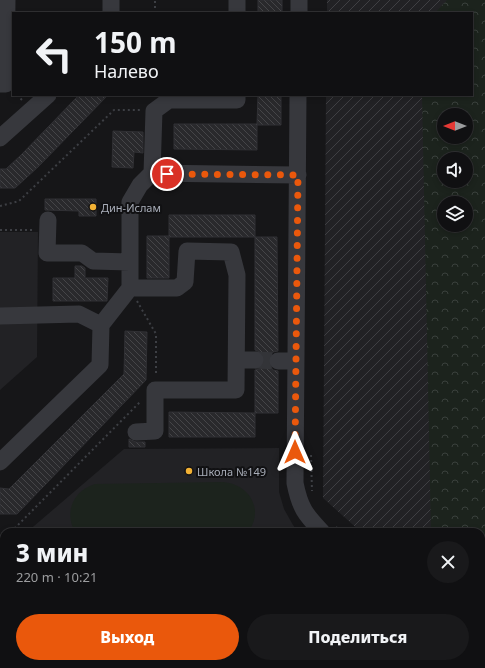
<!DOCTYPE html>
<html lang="ru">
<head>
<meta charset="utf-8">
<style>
  body { margin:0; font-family:"Noto Sans",sans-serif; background:#19191b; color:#f1f3f6; height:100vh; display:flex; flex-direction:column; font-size:15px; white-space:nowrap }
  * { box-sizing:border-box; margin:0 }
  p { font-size:13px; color:#9c9d9f }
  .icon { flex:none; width:22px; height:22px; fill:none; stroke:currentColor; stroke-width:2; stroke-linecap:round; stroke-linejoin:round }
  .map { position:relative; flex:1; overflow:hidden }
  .side { position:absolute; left:0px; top:528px; width:485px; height:140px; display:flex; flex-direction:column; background:#101012; border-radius:12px 12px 0 0; box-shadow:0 2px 6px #0003,0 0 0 1px #303032 }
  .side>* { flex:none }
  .top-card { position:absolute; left:12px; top:12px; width:461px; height:84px; border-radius:0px; box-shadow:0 2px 6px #0003,0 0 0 1px #303032; background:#101012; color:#f1f3f6; overflow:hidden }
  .needle { width:26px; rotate:270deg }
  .buttons { position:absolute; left:437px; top:108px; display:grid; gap:8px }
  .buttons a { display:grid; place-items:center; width:36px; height:36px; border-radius:50%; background:#101012; box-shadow:0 2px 6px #0003,0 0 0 1px #303032; font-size:20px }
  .pin { position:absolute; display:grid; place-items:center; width:34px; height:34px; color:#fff; margin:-17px; border:2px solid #fff; border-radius:50%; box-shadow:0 1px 4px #0007 }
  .me { position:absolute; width:44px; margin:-22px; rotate:0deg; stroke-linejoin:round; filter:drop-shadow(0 0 3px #0008) }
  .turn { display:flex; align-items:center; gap:14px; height:84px; padding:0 16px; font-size:18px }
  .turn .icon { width:52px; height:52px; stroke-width:2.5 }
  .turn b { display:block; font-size:28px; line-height:34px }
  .round { display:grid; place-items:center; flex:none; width:42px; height:42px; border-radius:21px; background:#19191b }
  .summary { display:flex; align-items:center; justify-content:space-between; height:68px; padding:0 16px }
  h1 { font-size:24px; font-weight:800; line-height:30px }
  .cta { display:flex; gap:8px; margin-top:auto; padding:8px 16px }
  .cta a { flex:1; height:46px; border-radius:24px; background:#ea580c; color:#fff; font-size:16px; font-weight:800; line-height:46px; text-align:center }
  .cta a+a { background:#19191b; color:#f1f3f6 }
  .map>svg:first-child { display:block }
  .built { fill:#222225 }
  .industrial { fill:url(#industrial-furrows); fill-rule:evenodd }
  .forest { fill:url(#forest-crowns); fill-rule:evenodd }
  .pitch { fill:#1c231d }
  .building { fill:url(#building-back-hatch); stroke:#303034 }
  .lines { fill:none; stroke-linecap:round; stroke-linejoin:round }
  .minor-tunnel { stroke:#333438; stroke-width:17; stroke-dasharray:17 8; stroke-linecap:butt }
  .path { stroke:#3d3f44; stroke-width:2; stroke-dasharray:2 3; stroke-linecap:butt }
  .minor { stroke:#37383d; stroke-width:17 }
  .route { stroke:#ea580c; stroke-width:7; stroke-dasharray:0 12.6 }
  .poi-dot { fill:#f2b134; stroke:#111113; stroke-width:1.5 }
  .labels { text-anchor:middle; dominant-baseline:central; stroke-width:4; stroke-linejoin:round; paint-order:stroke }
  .poi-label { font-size:11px; fill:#a8adb8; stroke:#111113; text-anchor:start }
</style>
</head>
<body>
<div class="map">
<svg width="485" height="668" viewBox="0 0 485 668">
  <defs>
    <pattern id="industrial-furrows" width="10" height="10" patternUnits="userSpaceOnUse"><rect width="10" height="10" fill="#222225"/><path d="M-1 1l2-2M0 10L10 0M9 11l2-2" fill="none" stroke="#3f3f43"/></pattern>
    <pattern id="forest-crowns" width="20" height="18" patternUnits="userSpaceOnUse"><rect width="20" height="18" fill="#1c231d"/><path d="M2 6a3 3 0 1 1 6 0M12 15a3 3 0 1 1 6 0" fill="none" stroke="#3a403c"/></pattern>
    <pattern id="building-back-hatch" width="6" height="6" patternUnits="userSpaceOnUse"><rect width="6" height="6" fill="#29292c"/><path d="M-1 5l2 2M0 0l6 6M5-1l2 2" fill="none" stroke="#454548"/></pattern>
  </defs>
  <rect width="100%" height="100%" fill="#161618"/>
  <path class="built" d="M0 232H38L37 357 0 390Z
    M279 448V492L284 509 293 525 298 532H27L124 449Z
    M4 551V664H410V668H0V555Z"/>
  <path class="industrial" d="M327 0H485V668H463V664H481V532H361L323 498 326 95H472V13H327ZM444 115H466V137H444ZM444 159H466V181H444ZM444 203H466V225H444Z"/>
  <path class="forest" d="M447 0H485V585L481 583V532H431L422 95H472V13H435ZM444 115H466V137H444ZM444 159H466V181H444ZM444 203H466V225H444Z"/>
  <path class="pitch" d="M223 482C249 484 265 510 248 532H75C64 512 73 491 95 484Z"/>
  <path class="building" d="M258 0H282V13H258Z
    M79 95H108L38 167 15 188H0V169H6L21 155Z
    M258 95H281V125H257V150L174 149V124H257Z
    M113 131 143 132V153L134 152 133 168 112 167Z
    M45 199H96V216H79V211L45 210Z
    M169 215H255V237H169V278H147V236H169Z
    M255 237H277L278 351 273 352 270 356 268 361 270 366 273 370 278 371V413H255V370L260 369 263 365 265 360 264 355 260 352 255 350Z
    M75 266H82L85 268V278H108L107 301H53V278H75Z
    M125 331 147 332 146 380 17 514H0V488L9 489 124 374Z
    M169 412 255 413V437H169Z
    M129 439 136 442H145V447H129Z"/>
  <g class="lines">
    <path class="minor-tunnel" d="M255 360 278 361"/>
    <path class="path" d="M155 13V0
      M17 95 22 100
      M0 206 19 201 114 110H141
      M0 230H35
      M137 301 156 334V376
      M311 455 312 491
      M336 527 341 532
      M11 532 141 401
      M0 543 4 539
      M445 668V664"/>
    <path class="minor" d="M111 0V13
      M237 0V13
      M299 13V0
      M0 84H6L7 0
      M298 95 295 483C300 508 305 514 322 532
      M0 138 48 95
      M152 173 154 111 169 100H237V95
      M48 220 47 253H82L93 261 130 262
      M0 316 79 314 101 325
      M237 360H255
      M278 361H296
      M136 432 155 431V390H236L237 275 231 252 187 251 185 282 177 288H130V202L140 185 152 173 298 175
      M0 462 100 365 101 325 130 288
      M232 664V668
      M427 664V668
      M137 668V664
      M333 668V664"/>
  </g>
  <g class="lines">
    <path class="route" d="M167 174 298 175 295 452"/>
  </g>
  <g class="poi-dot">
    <circle cx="93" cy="207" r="4"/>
    <circle cx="189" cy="471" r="4"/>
  </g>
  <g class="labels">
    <g class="poi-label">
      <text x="101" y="207">Дин-Ислам</text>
      <text x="197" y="471">Школа №149</text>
    </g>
  </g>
</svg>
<div class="buttons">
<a><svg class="needle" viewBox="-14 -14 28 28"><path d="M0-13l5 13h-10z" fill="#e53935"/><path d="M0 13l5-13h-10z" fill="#9c9d9f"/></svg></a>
<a><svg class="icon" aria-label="sound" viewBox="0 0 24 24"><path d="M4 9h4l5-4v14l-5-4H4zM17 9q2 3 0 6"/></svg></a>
<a><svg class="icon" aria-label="layers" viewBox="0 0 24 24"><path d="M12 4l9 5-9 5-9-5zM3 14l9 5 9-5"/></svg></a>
</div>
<div class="pin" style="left:167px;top:174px;background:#d93025"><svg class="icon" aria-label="arrive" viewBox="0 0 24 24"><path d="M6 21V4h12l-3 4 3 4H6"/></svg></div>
<svg class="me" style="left:295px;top:452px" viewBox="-20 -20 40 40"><path d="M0-17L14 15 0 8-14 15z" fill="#ea580c" stroke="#fff" stroke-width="4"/></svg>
<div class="top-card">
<div class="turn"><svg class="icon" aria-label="left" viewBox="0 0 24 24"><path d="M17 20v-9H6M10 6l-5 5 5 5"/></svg><div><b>150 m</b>Налево</div></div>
</div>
<section class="side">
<div class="summary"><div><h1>3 мин</h1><p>220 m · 10:21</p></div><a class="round"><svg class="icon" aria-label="close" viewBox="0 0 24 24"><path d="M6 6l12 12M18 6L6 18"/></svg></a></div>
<div class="cta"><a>Выход</a><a>Поделиться</a></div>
</section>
</div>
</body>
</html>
